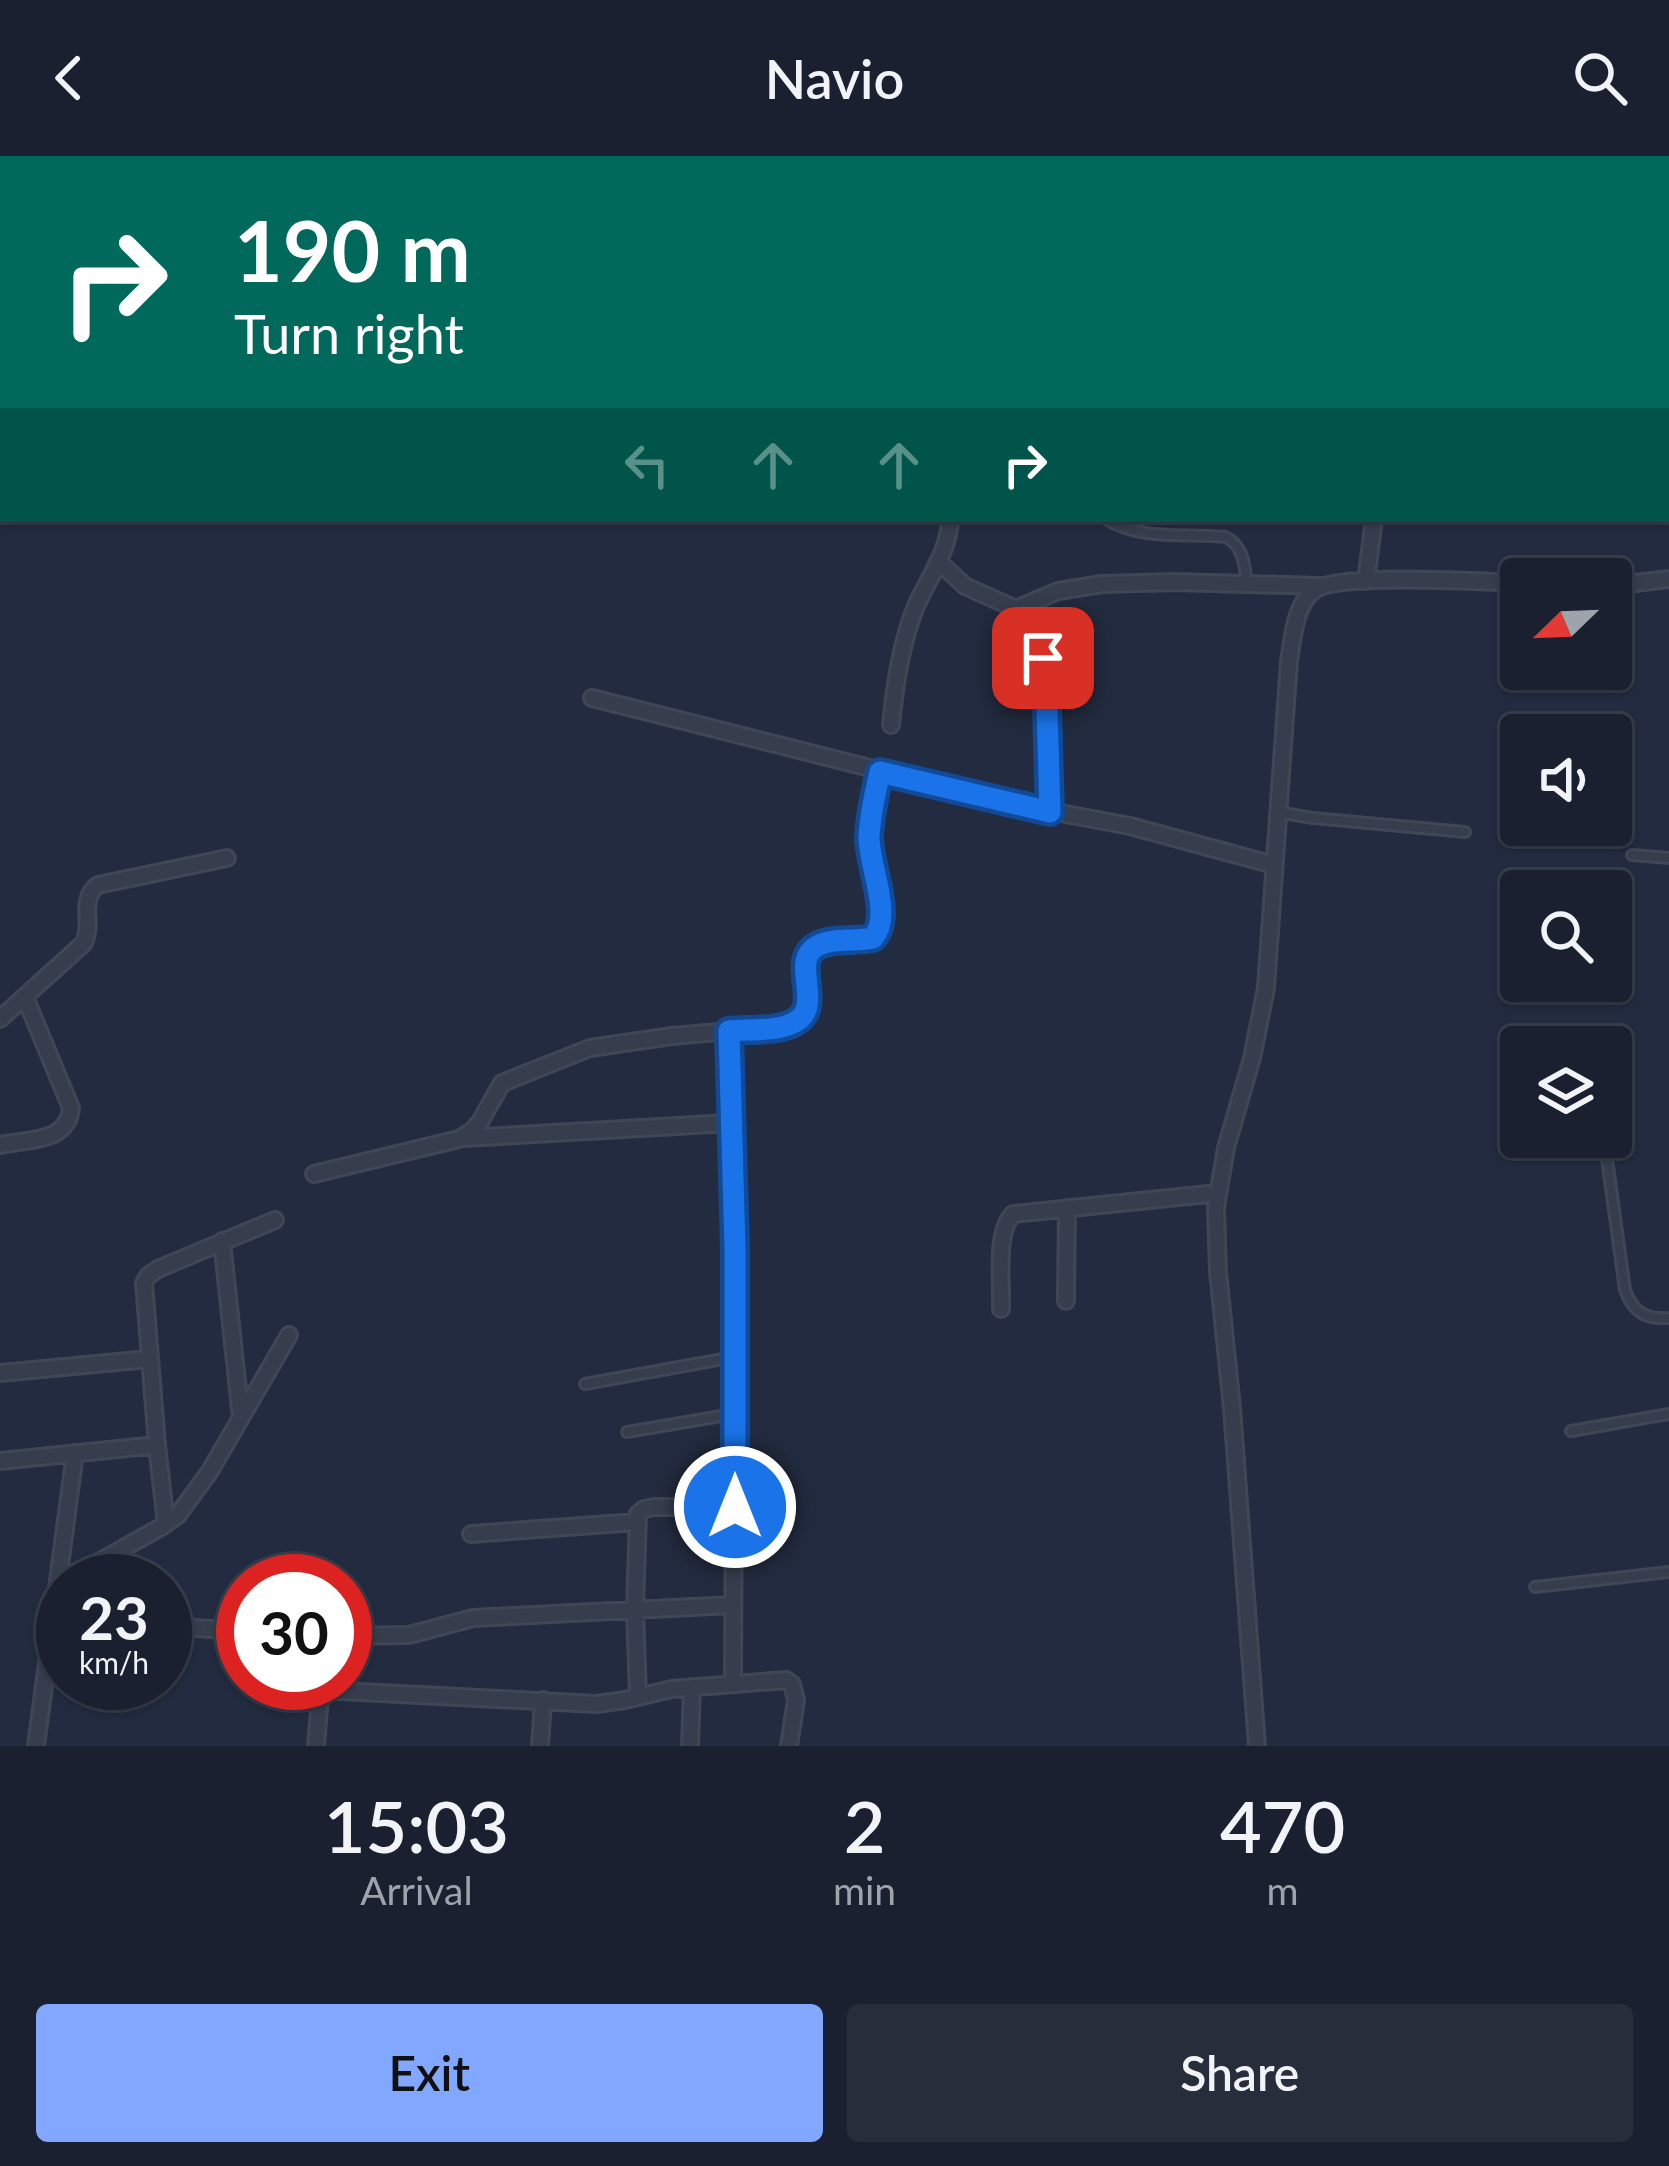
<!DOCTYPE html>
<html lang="en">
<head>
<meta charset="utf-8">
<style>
  body { margin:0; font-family:Lato,sans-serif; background:#272d3b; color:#f1f3f6; height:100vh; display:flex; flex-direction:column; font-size:45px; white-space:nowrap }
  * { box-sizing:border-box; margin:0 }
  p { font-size:39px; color:#9fa3aa }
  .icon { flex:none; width:66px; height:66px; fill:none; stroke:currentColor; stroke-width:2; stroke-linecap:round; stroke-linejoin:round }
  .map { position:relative; height:1590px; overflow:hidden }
  .drawer { display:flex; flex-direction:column; background:#1a202f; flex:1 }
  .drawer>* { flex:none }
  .top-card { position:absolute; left:0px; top:0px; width:1671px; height:366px; box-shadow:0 3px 9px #0004,0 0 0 3px #383e4b; background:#00695c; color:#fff; overflow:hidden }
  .needle { width:78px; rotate:247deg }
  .buttons { position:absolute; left:1500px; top:402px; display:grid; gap:24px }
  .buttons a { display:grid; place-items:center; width:132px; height:132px; border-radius:12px; background:#1a202f; box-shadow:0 3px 9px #0004,0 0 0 3px #383e4b; font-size:60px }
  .speed { position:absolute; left:36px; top:1398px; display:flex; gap:24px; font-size:60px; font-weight:700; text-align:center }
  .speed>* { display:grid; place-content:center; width:156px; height:156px; border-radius:50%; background:#1a202f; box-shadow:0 3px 9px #0004,0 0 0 3px #383e4b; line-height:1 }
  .speed small { font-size:30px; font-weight:400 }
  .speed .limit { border:18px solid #d22; background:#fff; color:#111 }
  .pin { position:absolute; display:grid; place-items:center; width:102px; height:102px; color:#fff; margin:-51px; border-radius:24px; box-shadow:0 6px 18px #0006 }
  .me { position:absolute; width:132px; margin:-66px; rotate:0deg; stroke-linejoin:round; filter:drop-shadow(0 0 9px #0008) }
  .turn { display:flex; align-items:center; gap:42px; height:252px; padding:0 36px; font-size:54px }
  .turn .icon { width:156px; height:156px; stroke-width:2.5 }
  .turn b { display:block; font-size:84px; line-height:102px }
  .lanes { display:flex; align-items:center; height:114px; padding:0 36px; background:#0003; justify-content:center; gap:60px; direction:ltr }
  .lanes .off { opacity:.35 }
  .eta { display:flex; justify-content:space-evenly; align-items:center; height:204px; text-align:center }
  .eta b { font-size:72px; font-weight:600; line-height:84px }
  .cta { display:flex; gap:24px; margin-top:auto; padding:24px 36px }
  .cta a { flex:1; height:138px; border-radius:12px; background:#81a7ff; color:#111; font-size:48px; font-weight:600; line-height:138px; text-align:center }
  .cta a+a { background:#272d3b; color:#f1f3f6 }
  header { display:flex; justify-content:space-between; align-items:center; height:156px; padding:0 36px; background:#1a202f; font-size:54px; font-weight:600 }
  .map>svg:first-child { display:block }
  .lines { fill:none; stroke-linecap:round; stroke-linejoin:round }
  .service-casing { stroke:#3f4757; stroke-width:14 }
  .minor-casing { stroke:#3f4757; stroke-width:20 }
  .service { stroke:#363e4e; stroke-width:8 }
  .minor { stroke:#363e4e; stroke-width:14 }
  .route-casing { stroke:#114b97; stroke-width:30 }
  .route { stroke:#1a73e8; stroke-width:21 }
</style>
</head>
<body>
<header><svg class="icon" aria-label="back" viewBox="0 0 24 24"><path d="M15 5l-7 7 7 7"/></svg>Navio<svg class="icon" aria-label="search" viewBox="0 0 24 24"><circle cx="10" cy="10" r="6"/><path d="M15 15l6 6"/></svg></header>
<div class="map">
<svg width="1669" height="1590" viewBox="0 0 1669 1590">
  <rect width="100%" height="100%" fill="#222b3f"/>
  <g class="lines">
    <g class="service-casing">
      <path id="service" d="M1106 363C1141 385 1186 377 1226 381 1244 391 1244 408 1247 427
        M1277 656 1313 662 1465 676
        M1632 699 1669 702
        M1604 981 1625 1134C1633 1156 1646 1164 1669 1162
        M585 1228 734 1201
        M1571 1275 1669 1258
        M627 1276 733 1258
        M1535 1431 1669 1416"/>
    </g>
    <g class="minor-casing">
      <path id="minor" d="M1397 0V3
        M183 3 188 0
        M1552 3V0
        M0 104 3 102
        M1668 109H1669
        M1668 207H1669
        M939 406 965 430 1016 453 1038 489 1046 519 1050 656
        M1366 425 1374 363
        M1611 430 1669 423
        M1016 453 1058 435 1102 428 1175 426 1320 430
        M592 542 1013 648 1130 670 1274 709
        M891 569C895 529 901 487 916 450 929 421 949 395 950 363
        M0 863 84 787C94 766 78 744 98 729L227 702
        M729 875 735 1093 733 1528
        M465 982 730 967
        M0 989C28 983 68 987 71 952L25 841
        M314 1018 459 983 472 975 480 966 502 927 590 892 672 880 787 870C827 853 794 821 813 792L830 785 873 781C893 759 869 710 869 681 870 659 876 637 880 615
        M222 1085 241 1262
        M1066 1145 1067 1052
        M1001 1153C1002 1127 995 1076 1013 1058L1218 1037
        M0 1217 149 1203
        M0 1305 157 1289
        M166 1368 157 1289 144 1127 148 1120 158 1113 275 1064
        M471 1378 636 1366
        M65 1425 161 1371 178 1359 210 1315 289 1179
        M180 1471 243 1475
        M345 1480 409 1479 473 1462 732 1449
        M321 1534 596 1548 625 1544 672 1533 786 1524 792 1528 796 1544 789 1590
        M638 1540 635 1454 638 1358 644 1353 655 1351H735
        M36 1590 75 1297
        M316 1590 321 1529
        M540 1590 543 1544
        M690 1590 692 1531
        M1257 1590 1232 1252 1218 1116 1216 1051 1226 992 1252 902 1266 832 1289 505C1293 483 1294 451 1313 435 1336 416 1486 426 1521 427"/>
    </g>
    <use href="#service" class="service"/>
    <use href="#minor" class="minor"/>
  </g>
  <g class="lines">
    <g class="route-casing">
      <path id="route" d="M735 1351V1093L729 875C748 873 778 876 795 866 825 850 789 805 817 790 833 781 856 786 873 782 893 759 869 711 869 681 870 659 875 637 880 616L1050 656 1046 519 1043 502"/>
    </g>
    <use href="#route" class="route"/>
  </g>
</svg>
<div class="buttons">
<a><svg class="needle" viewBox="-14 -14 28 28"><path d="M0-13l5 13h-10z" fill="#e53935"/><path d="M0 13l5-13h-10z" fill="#9fa3aa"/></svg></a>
<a><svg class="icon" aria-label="sound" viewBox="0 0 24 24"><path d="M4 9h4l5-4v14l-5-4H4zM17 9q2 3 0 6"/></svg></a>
<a><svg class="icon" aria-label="search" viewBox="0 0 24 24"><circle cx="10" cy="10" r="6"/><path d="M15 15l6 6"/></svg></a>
<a><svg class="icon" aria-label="layers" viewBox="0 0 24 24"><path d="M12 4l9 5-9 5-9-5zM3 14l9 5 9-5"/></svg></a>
</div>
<div class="speed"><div>23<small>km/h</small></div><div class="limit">30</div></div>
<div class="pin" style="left:1043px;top:502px;background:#d93025"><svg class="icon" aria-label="arrive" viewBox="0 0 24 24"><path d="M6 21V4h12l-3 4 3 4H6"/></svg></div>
<svg class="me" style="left:735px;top:1351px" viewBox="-20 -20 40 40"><circle r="17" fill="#1a73e8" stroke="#fff" stroke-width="3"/><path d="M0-11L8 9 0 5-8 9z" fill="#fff"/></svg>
<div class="top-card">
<div class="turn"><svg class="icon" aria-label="right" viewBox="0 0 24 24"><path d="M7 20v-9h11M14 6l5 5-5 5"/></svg><div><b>190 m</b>Turn right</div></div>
<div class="lanes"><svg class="icon off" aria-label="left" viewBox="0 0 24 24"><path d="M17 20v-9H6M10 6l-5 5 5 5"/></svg><svg class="icon off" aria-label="ahead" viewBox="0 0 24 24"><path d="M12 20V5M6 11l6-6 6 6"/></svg><svg class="icon off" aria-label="ahead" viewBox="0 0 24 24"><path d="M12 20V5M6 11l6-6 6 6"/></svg><svg class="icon" aria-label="right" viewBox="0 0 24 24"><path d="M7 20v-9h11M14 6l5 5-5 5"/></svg></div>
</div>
</div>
<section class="drawer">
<div class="eta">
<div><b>15:03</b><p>Arrival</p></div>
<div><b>2</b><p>min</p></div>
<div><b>470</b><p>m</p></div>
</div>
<div class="cta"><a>Exit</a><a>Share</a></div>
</section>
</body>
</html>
